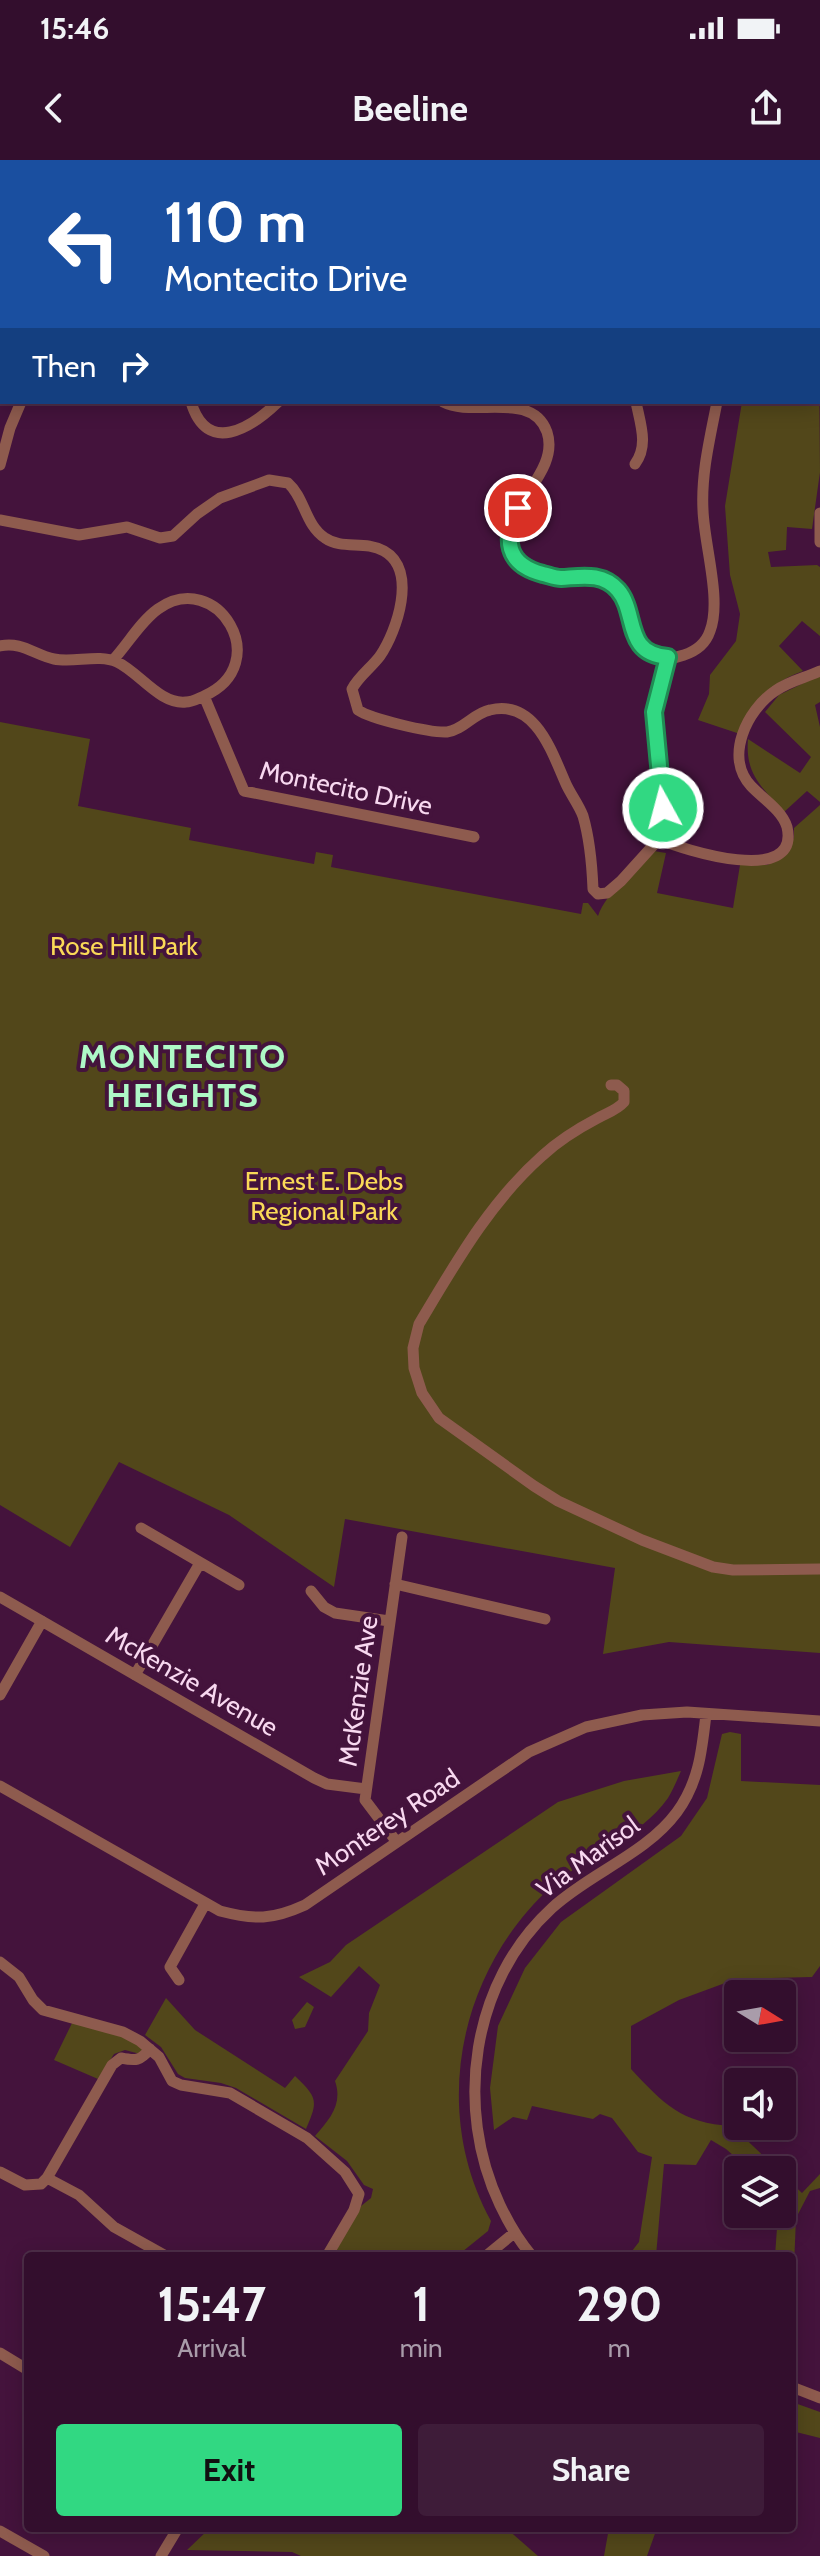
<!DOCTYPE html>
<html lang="en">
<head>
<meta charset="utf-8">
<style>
  body { margin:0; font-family:Cabin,sans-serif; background:#3e1c39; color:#f1f3f6; height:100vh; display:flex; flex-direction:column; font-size:30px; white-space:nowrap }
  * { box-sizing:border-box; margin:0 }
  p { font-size:26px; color:#a99caa }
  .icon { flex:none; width:44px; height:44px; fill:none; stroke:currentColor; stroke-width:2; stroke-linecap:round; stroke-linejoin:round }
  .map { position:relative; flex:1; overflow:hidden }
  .drawer { position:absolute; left:24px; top:2092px; width:772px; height:280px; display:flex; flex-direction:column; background:#330e2d; border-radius:8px; box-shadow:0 4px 20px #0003,0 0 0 2px #4e2e49 }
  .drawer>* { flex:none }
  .guide { position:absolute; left:0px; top:0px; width:820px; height:244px; box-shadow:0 4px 20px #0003,0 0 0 2px #4e2e49; background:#1a4fa0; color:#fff; overflow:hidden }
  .needle { width:52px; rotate:101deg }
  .controls { position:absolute; left:724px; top:1820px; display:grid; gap:16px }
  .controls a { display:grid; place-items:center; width:72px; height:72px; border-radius:8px; background:#330e2d; box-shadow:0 4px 20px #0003,0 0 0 2px #4e2e49; font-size:40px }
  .pin { position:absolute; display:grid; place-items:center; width:68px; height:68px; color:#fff; margin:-34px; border:4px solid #fff; border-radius:50%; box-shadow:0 2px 8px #0007 }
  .me { position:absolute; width:88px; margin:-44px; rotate:353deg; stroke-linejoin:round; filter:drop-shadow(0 0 6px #0008) }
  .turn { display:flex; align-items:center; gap:28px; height:168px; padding:0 32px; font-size:36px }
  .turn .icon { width:104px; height:104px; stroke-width:2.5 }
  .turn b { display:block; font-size:56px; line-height:68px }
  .then { display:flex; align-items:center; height:76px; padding:0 32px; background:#0003; gap:16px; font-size:30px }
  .eta { display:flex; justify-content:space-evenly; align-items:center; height:136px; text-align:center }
  .eta b { font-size:48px; font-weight:800; line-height:56px }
  .primary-button { display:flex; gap:16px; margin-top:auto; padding:16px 32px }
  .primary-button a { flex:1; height:92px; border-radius:8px; background:#31d882; color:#111; font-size:32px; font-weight:800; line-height:92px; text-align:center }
  .primary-button a+a { background:#3e1c39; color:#f1f3f6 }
  .status { display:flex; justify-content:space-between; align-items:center; height:56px; padding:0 40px; background:#330e2d; direction:ltr }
  .status svg { height:22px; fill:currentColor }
  header { display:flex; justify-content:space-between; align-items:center; height:104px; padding:0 32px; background:#330e2d; font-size:36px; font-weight:800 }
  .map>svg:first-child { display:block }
  .green { fill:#52471a }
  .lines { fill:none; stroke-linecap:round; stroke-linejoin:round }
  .minor { stroke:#8e5b4e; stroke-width:11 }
  .route-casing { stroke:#208c54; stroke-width:20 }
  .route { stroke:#31d882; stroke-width:14 }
  .labels { text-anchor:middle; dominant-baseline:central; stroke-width:8; stroke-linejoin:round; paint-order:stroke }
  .street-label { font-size:26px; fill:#f8d8f0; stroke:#44133c }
  .park-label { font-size:26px; fill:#fad957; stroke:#44133c }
  .district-label { font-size:34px; font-weight:bold; letter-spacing:2px; fill:#aef9c7; stroke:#44133c }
</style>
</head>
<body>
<div class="status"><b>15:46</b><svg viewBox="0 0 49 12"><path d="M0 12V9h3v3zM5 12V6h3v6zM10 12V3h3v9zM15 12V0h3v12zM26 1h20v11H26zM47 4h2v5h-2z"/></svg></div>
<header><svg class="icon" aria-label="back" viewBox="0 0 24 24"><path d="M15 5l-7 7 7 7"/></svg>Beeline<svg class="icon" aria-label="share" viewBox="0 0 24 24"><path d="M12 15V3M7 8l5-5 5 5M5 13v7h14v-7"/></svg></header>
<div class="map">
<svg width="820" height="2396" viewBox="0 0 820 2396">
  <rect width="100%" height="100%" fill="#44133c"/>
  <path class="green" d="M818 82 820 312 812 369 787 367 786 390 768 392 771 407 817 405 820 407V476L802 461 779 486 803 511C764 526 760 539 740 574L698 560 709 534 710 515 736 481 740 454 730 415 725 346 742 242H818Z
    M820 515V542L815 545 820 567V642L807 631 784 652C762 627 745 615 748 579L800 613 811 597 765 552 779 535Z
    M0 562 90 579 78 646 191 668 189 680 314 704 316 692 333 695 331 707 581 754 583 743H588L598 756C607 731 634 711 654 691L666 693 657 733 733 748 740 705H767L785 696 794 677V668L820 645V1493L669 1482 603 1494 615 1408 345 1359 334 1427 229 1355 119 1302 70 1387 0 1345Z
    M730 1572 741 1574V1621L820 1625V1806L812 1817 736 1819 679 1840 631 1866V1909C664 1944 681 1963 732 1966L778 2010H750L726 1989 711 1980 696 2005 664 2004 656 2096H628L639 2082 652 1997 638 1992 612 1958 600 1954 593 1959 532 1946 527 1960 513 1957 494 1970 490 1928 498 1866 525 1808 561 1762 681 1676 707 1638 722 1574Z
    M681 1611C677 1620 673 1630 668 1638 640 1678 587 1695 551 1727 459 1811 430 1950 491 2061L488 2071 457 2096H332L361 2046 371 2038 373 2029 364 2025 347 2001 315 1976C330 1959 343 1944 335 1921L368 1871 369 1853 380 1825 359 1806 331 1837 299 1817 330 1802 346 1785 558 1642 624 1621Z
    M166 1838 195 1870 285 1928 295 1916C318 1938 318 1941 306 1969L236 1928 221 1923 185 1918 178 1914 161 1887 145 1875Z
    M307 1842 314 1847 305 1867 295 1869 292 1860Z
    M73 1861 121 1874 143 1889 140 1894 125 1890 114 1894 98 1919 54 1900Z
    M782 2014 802 2033 820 2014V2028L810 2031 796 2058 792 2154V2096H775L778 2054H782Z
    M792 2242 820 2252V2278L792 2271Z
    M210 2368H506L538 2396H301L292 2392 187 2390Z
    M609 2368H657L647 2396H604Z"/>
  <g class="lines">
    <path class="minor" d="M185 0 186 2
      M604 0 605 2
      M262 2 263 0
      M396 2 397 0
      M474 2 478 0
      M818 59H820
      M191 242C207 296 251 268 278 242
      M443 242C473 258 532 230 547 272 562 317 489 354 513 395 521 409 545 418 561 418 576 417 588 413 603 419 613 423 625 434 628 445 629 450 627 457 629 463 637 487 658 505 684 495 696 491 706 483 710 471 722 440 704 384 703 350 701 314 710 278 717 242
      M635 304C649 285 640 263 636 242
      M0 305 10 268 21 242
      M820 353V382
      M0 360 79 375 127 367 160 378 173 376 197 354 220 338 269 320 288 323C305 338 305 365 325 378 342 390 365 380 384 391 418 410 397 471 380 496 371 508 359 516 352 529L358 550C371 559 430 573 447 572 463 570 474 553 490 550 536 539 552 593 566 624 571 635 579 645 583 656 590 680 592 704 593 729L598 734 607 733 621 721 659 679 663 648 654 552 668 497
      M0 486C21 481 35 495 54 499 73 503 99 494 117 502 139 512 160 545 186 542 192 542 199 538 204 536L244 631 474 677
      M113 500C128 484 140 462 158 449 217 407 276 504 204 536
      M659 679C683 690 801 727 787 667 782 650 762 638 751 626 724 597 747 550 775 531 789 521 805 518 820 511
      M611 925H617L624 931V942C617 950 607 953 598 958 579 968 558 981 542 996 489 1043 455 1104 419 1164L413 1188 414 1208 422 1233 439 1258 534 1326 558 1341 642 1380 713 1407 733 1410 820 1409
      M141 1368 239 1425
      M395 1424 545 1459
      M311 1431 324 1447 335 1453 389 1461
      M0 1437 314 1618 327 1624 366 1629
      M135 1515 200 1403
      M0 1535 42 1461
      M0 1626 220 1751C255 1760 272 1760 305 1745L529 1592 586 1567 642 1555 687 1552 820 1561
      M396 1681 365 1640 402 1377
      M0 1802 19 1817 33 1840 43 1850 123 1872 140 1881 159 1897 172 1921 181 1925 230 1933 307 1978 345 2012 359 2034 354 2050 327 2096
      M179 1820 170 1807 205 1744
      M0 2012 25 2025 41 2024 47 2018 79 2035 114 2067 166 2096
      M47 2018 112 1905 121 1898C136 1901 140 1901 150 1889
      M486 2096 514 2073
      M532 2096C518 2080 509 2064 500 2045 454 1948 471 1822 552 1748 590 1713 646 1694 677 1652 699 1622 702 1590 706 1554
      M0 2193 28 2210
      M792 2227 820 2238
      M0 2371 44 2396
      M161 2396 178 2368"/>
  </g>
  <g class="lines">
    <g class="route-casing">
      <path id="route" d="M518 348C504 379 505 404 543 414 548 415 555 418 561 418 581 417 602 412 618 430 638 453 623 494 668 497L654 552 663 648"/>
    </g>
    <use href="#route" class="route"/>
  </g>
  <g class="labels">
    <g class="street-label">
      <text transform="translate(346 628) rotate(12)">Montecito Drive</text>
      <text transform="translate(192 1521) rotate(30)">McKenzie Avenue</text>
      <text transform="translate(358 1531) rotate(-82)">McKenzie Ave</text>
      <text transform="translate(387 1662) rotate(-34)">Monterey Road</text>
      <text transform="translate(588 1697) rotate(-36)">Via Marisol</text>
    </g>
    <g class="park-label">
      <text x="124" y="786">Rose Hill Park</text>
      <text x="324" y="1021">Ernest E. Debs<tspan x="324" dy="30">Regional Park</tspan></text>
    </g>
    <g class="district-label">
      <text x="183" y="896">MONTECITO<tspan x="183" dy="39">HEIGHTS</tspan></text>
    </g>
  </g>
</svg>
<div class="controls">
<a><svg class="needle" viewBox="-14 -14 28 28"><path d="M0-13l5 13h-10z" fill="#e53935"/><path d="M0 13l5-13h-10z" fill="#a99caa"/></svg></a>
<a><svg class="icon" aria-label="sound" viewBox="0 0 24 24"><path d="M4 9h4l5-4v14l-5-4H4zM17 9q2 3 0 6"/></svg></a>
<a><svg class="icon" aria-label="layers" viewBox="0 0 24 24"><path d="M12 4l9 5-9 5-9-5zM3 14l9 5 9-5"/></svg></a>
</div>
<div class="pin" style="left:518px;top:348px;background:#d93025"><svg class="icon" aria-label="arrive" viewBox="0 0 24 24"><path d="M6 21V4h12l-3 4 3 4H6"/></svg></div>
<svg class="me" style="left:663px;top:648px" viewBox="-20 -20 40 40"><circle r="17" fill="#31d882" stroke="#fff" stroke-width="3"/><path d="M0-11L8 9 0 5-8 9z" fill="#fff"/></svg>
<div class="guide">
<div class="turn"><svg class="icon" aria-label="left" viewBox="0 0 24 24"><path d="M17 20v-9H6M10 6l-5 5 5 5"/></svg><div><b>110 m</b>Montecito Drive</div></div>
<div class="then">Then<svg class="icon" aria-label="right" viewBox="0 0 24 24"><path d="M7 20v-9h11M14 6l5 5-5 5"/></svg></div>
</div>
<section class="drawer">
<div class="eta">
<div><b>15:47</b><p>Arrival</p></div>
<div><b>1</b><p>min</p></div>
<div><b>290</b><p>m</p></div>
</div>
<div class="primary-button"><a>Exit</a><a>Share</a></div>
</section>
</div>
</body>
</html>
